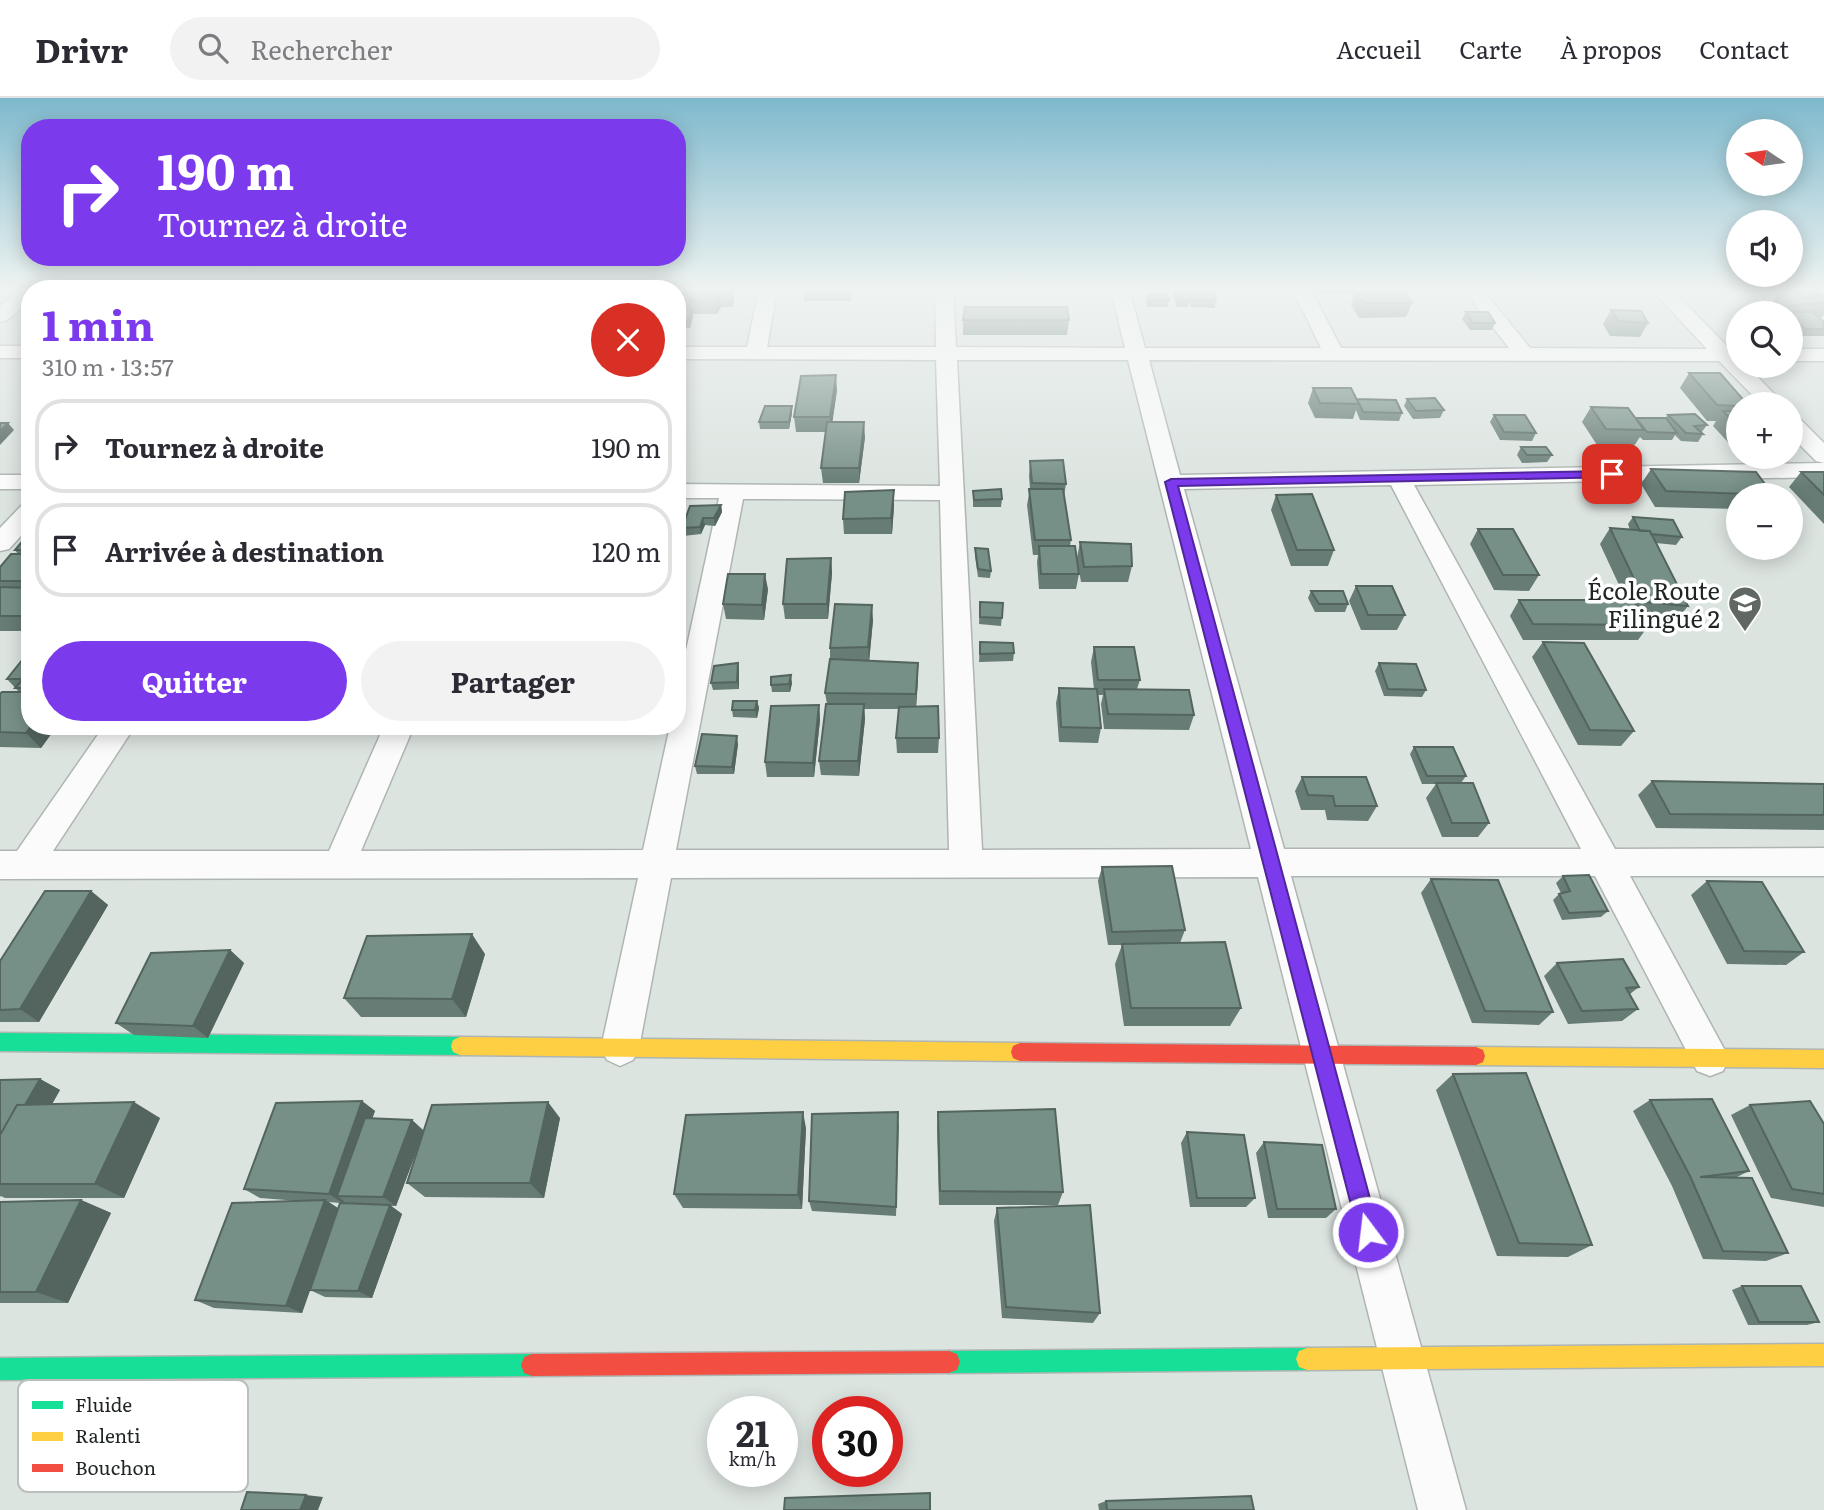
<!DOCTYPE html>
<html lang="fr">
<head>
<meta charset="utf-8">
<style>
  body { margin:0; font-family:Literata,serif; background:#f2f2f3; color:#2b2b33; height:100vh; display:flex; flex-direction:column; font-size:26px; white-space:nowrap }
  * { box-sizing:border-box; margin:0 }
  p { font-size:23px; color:#7c7c81 }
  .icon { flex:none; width:38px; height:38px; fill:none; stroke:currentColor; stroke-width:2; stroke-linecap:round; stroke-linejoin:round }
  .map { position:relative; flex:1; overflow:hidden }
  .drawer { position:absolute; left:21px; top:182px; width:665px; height:455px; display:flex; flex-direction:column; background:#fff; border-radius:28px; box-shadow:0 4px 18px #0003 }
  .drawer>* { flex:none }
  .hud { position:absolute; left:21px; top:21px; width:665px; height:147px; border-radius:28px; box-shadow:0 4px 18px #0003; background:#7c3aed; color:#fff; overflow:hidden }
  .needle { width:46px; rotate:283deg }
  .buttons { position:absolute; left:1726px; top:21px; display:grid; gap:14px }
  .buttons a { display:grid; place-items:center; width:77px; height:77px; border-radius:50%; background:#fff; box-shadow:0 4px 18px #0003; font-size:35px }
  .speed { position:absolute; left:707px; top:1298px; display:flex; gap:14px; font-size:35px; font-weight:700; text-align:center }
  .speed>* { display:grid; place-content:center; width:91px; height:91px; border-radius:50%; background:#fff; box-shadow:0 4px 18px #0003; line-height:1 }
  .speed small { font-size:18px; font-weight:400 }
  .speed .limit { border:10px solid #d22; background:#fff; color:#111 }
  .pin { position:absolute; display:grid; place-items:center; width:60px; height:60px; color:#fff; margin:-30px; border-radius:14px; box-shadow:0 4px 10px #0006 }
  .me { position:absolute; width:77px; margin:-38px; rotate:345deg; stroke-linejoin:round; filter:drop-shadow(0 0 5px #0008) }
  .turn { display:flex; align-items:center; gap:24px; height:147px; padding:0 21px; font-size:32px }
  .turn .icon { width:91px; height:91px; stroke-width:2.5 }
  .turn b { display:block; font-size:49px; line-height:60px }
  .round { display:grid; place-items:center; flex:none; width:74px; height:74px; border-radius:37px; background:#f2f2f3 }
  .overview { display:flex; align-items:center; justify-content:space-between; height:119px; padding:0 21px }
  h1 { font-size:42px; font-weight:700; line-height:52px; color:#7c3aed }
  .button { display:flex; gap:14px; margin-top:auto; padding:14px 21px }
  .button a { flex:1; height:80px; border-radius:42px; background:#7c3aed; color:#fff; font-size:28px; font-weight:700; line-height:80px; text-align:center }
  .button a+a { background:#f2f2f3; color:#2b2b33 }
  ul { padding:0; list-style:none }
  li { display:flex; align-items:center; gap:21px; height:94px; margin:0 14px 10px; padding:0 7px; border:4px solid #e1e1e2; border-radius:28px }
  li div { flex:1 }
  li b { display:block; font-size:26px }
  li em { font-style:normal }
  header { display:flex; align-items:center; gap:42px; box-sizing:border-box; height:98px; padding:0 35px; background:#fff; border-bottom:2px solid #e1e1e2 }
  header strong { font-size:33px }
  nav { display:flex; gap:38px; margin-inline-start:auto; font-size:24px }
  .search { width:490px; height:63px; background:#f2f2f3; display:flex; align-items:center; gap:18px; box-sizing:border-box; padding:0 24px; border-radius:38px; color:#7c7c81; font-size:26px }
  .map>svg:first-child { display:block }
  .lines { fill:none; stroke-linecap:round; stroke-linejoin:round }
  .street-casing { stroke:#afb5b2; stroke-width:3 }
  .fast-casing { stroke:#afb5b2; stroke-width:3 }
  .slow-casing { stroke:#afb5b2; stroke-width:3 }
  .jam-casing { stroke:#afb5b2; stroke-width:3 }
  .street { fill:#fafbfa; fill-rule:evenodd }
  .fast { fill:#16e098; fill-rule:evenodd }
  .slow { fill:#ffcf43; fill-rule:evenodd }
  .jam { fill:#f24e42; fill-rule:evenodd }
  .wall { fill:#667c74; fill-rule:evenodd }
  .shaded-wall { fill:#53655e }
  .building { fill:#779087; stroke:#53655e; stroke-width:2 }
  .route { fill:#7c3aed; stroke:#51269a; stroke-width:2 }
  .labels { text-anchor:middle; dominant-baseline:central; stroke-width:7; stroke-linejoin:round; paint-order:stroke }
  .poi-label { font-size:24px; fill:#1f2522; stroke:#fff; text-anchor:end }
  .key { fill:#fff; stroke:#bcbebd; stroke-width:2 }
  .key-label { font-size:19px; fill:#1f2522 }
</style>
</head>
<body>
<header>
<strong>Drivr</strong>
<div class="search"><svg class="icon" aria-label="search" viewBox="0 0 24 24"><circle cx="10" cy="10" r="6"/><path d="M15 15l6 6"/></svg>Rechercher</div>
<nav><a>Accueil</a><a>Carte</a><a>À propos</a><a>Contact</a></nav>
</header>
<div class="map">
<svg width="1824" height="1412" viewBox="0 0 1824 1412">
  <rect width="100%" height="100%" fill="#dce4e0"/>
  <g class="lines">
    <g class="street-casing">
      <path id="street" d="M20 192H30V203L7 222 0 224V208Z
        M759 192H777L767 249H936L935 192H953L956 249 1125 250 1111 192H1129L1145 250H1321L1293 192H1311L1341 250H1509L1464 192H1483L1530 250 1707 251 1652 192H1672L1730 251H1738V268H1747L1784 306H1761L1719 263 1149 262 1180 377 1824 365V379L1414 387 1615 751 1824 750V778H1630L1729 960 1723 973 1710 978 1697 973 1595 778H1291L1466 1412H1418L1258 779 671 780 639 950 633 962 620 968 607 962 601 950 638 780 0 781V753H17L104 628H135L53 753H329L384 628H414L361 753 643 752 670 628H677V594L719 400H677V386L940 388 936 262 677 261V249H747ZM957 262H1128L1251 751 982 752ZM1391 387 1581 751H1284L1184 391ZM743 401 940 402 949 752H676Z
        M0 248H30V260H0Z
        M1790 251H1824V263H1790Z
        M1790 317 1798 319 1824 345V365L1816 363 1790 337Z
        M0 377H30V391H0Z
        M30 406V428L9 451 0 453V430L21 408Z"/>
    </g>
    <g class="fast-casing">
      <path id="fast" d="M0 935 460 939 467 942 469 948 467 954 460 957 0 953Z
        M1307 1250 1315 1253 1318 1261 1315 1269 1307 1272 949 1275 941 1272 938 1264 941 1256 949 1253Z
        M532 1256 540 1259 543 1267 540 1275 532 1278 0 1282V1260Z"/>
    </g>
    <g class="slow-casing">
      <path id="slow" d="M460 939 1020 945 1027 948 1029 954 1027 960 1020 963 460 957 453 954 451 948 453 942Z
        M1476 949 1824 952V970L1476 967 1469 964 1467 958 1469 952Z
        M1824 1246V1268L1307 1272 1299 1269 1296 1261 1299 1253 1307 1250Z"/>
    </g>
    <g class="jam-casing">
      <path id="jam" d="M1020 945 1476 949 1483 952 1485 958 1483 964 1476 967 1020 963 1013 960 1011 954 1013 948Z
        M949 1253 957 1256 960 1264 957 1272 949 1275 532 1278 524 1275 521 1267 524 1259 532 1256Z"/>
    </g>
    <use href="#street" class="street"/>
    <use href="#fast" class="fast"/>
    <use href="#slow" class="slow"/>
    <use href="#jam" class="jam"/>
  </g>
  <path class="wall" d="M683 192H732L734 203 732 209H721L717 216H693L690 230H677V211H682L680 201Z
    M804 192H853L851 203H804Z
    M1175 192H1213L1216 202 1215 210 1191 209 1189 203 1188 209H1177L1173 198Z
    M1319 192H1403L1412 205 1406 219 1359 220 1351 207 1354 196H1320Z
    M1781 192H1815L1824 199V217L1822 219 1819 220 1824 224V238H1800L1790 229V215H1778L1771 206Z
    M1148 196 1169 202 1167 209H1148L1146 204Z
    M1611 212 1648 225 1640 239 1610 238 1603 226Z
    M1466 214 1495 225 1492 232H1470L1462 221Z
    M963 222H1069L1067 237H963Z
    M1689 275 1738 306V355L1713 328 1716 323H1707L1680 290Z
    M1313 290 1357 302 1402 315 1399 323 1360 322 1356 312 1353 321 1315 320 1308 305Z
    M837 292 832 324 865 339 859 385H823L821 370 826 334H796L794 319Z
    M1407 301 1444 312 1440 320 1413 321 1404 308Z
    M792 308V315L789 331H760L759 324Z
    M1591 309 1636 321 1665 320 1668 317 1707 327 1701 335 1703 336 1698 344 1681 343 1675 337 1672 342H1643L1640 339 1634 348 1597 347 1582 324Z
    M1494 317 1536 335 1532 343 1500 342 1490 324Z
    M1521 349 1552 357 1547 364 1522 365 1517 357Z
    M1742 359H1776L1774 361 1744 362Z
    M1030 363 1066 386 1064 398 1071 442 1070 448 1079 476 1076 491H1039L1037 464 1038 457H1033L1027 407 1030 391 1029 378Z
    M1651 371 1773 397H1738V411L1655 409 1641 386Z
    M1801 374H1824V426L1789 389Z
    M894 392V408L892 436H844L843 421Z
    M973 393 1002 401 1001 409H973Z
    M1276 397 1334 452 1328 468H1291L1271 412Z
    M721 407 722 414 715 428 705 427 701 436 683 438 682 430Z
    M1633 419 1682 439 1676 447 1656 445 1688 508 1676 523 1645 520 1649 527 1638 542H1523L1510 518 1519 502H1626L1600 446 1610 430 1630 432 1628 426Z
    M1478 431 1539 477 1529 493 1494 492 1470 446Z
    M30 434V533H0V469L18 456 15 452Z
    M1080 444 1132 468 1128 484H1081L1077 460Z
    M975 450 991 473 990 480 978 479 975 458Z
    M831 460 832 475 828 521H785L783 506Z
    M1356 488 1405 517 1397 532H1361L1349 503Z
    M768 491 764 522 726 521 723 506Z
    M1311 493 1348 506 1345 514H1315L1308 500Z
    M980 504 1003 505 1001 528 979 526Z
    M873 522 869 563 918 580 916 608 939 640 938 655H897L896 640 899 611H864L865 621 859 678 821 677 819 663 827 606 825 595 830 561V550Z
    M980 544 1014 555 1013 563 979 564Z
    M1543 544 1634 633 1621 648 1578 647 1532 559Z
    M1094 549 1140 582 1137 591 1194 617 1189 632 1104 631 1101 606 1103 597H1098L1101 630 1098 645 1059 644 1056 605 1059 590 1094 591 1091 564Z
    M30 556V628H57L41 650 0 649V596L19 594 7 581Z
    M738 565 739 573V591L713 592 711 585Z
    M1379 565 1426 592 1422 599 1384 598 1375 573Z
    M792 585 790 594H772L771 587Z
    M757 603 759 610 757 620 733 619 732 612Z
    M819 607 820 622 814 679H767L765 664Z
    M267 628H299L268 629Z
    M738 646 734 676H697L695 668Z
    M1414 649 1466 678 1461 685 1489 725 1478 739H1442L1426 700 1436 686H1422L1410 656Z
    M1302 679 1377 708 1368 723 1327 722 1325 712H1301L1295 693Z
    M1652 683 1824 686V732L1656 730 1638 697Z
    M1102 769 1185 832 1180 845 1241 910 1230 928H1124L1115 866 1122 847H1108L1098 783Z
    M1563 778 1608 813 1601 819 1562 822 1553 802 1559 796 1561 795 1556 785Z
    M1431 781 1553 914 1539 927 1472 925 1421 795Z
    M1707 783 1804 854 1786 867 1727 866 1691 797Z
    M91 793 108 807 39 924H0V863Z
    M230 852 244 865 208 940 134 937 116 925Z
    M485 856 466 919H361L344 900Z
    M1557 865 1639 889 1630 896 1638 911 1622 923 1568 926 1544 878Z
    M1453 976 1592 1147 1568 1159 1497 1158 1436 992Z
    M40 981 60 992 52 1006 160 1020 124 1100H5L1 1098 0 1099V982Z
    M1650 1002 1749 1073 1737 1079 1788 1155 1766 1163 1703 1161 1672 1088 1633 1013Z
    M362 1003 375 1013 372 1020 412 1022 424 1033 396 1108H391L402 1116 372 1200 325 1199 310 1192 302 1215 214 1210 195 1202 299 1103 260 1100 244 1091ZM329 1104 340 1105 338 1110Z
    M1750 1007 1824 1026V1109L1771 1100 1731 1017Z
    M938 1014 1063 1094 1058 1107H939L937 1030Z
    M560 1020 544 1100 425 1099 407 1085Z
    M899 1025 896 1118 812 1113 809 1103Z
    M806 1030 802 1111 683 1110 674 1096Z
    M1187 1034 1255 1100 1246 1109H1190L1181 1045Z
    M1264 1044 1336 1111 1326 1120H1268L1256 1055Z
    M81 1102 111 1115 68 1205H0V1104Z
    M997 1110 1100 1215 1093 1225 1002 1220 994 1123Z
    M1742 1188 1819 1224 1807 1227H1748L1732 1192Z
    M1106 1403 1254 1412H1099L1098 1406Z"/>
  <path class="shaded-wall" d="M677 192 680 202 677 209Z
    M731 192H732L734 203 732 209 730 194Z
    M719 194 721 209 717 216 715 202Z
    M692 211 693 218 690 230 688 223Z
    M836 277 837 292 831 334 830 319Z
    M792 308V315L789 331V324Z
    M864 324 865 339 859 385V370Z
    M8 325 14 332 0 347V333Z
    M894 392V408L892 436 891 420Z
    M721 407 722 414 715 428 714 420Z
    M703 420 705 427 701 436 700 429Z
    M831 460 832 475 828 521 827 506Z
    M765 476 768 491 764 522 762 507Z
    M872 507 873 522 869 565 868 549Z
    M738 565 739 573V591L737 584Z
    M918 565V580L916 611V596Z
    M791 577 792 585 790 594 789 586Z
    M757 603 759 610 757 620 755 612Z
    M864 606 865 621 859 678 858 663Z
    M819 607 820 622 814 679 813 665Z
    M31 628H57L41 650 26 635Z
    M737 638 738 646 734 676 732 669Z
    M91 793 108 807 39 924 20 911Z
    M472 836 485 856 466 919 452 901Z
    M230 852 244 865 208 940 193 928Z
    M40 981 60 992 7 1086 0 1051Z
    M362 1003 375 1013 345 1098H337L344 1103 343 1105 329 1096Z
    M134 1004 160 1020 124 1100 95 1086Z
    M548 1004 560 1020 544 1100 530 1085Z
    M803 1014 806 1030 802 1111 798 1097Z
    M412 1022 424 1033 396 1108 383 1099Z
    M81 1102 111 1115 68 1205 36 1194Z
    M325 1102 339 1111 302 1215 286 1208Z
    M390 1107 402 1116 372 1200 358 1193Z
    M306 1397 323 1399 318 1412H300Z"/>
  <path class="building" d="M684 192H731L730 194H719L715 202 680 201Z
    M1175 192H1186L1189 202H1179Z
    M1190 192H1213L1216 202H1192Z
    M1356 192H1403L1412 205H1364Z
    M1781 192H1815L1824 199V205L1792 207Z
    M1148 196H1167L1169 202H1149Z
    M965 209H1067L1069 222H963Z
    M677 211H692L688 223H677Z
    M1611 212 1641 213 1648 225 1619 223Z
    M1466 214H1488L1495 225H1473Z
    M1787 214H1812L1824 224V231H1805L1790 217V215Z
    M1689 275H1720L1747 306H1738V308L1717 307Z
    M836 277 830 319H794L801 278Z
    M1313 290H1351L1359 306 1320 305Z
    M1435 300 1444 312 1416 313 1407 301Z
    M1357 301 1396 302 1402 315 1363 314Z
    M765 308H792L789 324H759Z
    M1591 309 1628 310 1644 332 1606 331Z
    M1723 313H1738V328Z
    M1695 316 1707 327 1694 328 1703 336 1686 335 1668 317Z
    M1494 317H1525L1536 335 1504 334Z
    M1636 320H1666L1677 335 1647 334Z
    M827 324H864L859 370H821Z
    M0 325H8L0 333Z
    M1521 349H1546L1552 357H1527Z
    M1063 362 1066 386 1032 385 1030 363Z
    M1651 371 1756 374 1773 397 1666 393Z
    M1801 374H1824V397Z
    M1001 391 1002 401 974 402 973 393Z
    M1029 391H1063L1071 442H1035Z
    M894 392 891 420 843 421 845 394Z
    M1312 396 1334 452H1297L1276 397Z
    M721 407 714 420H703L700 429 682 430 690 408Z
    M1633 419 1673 422 1682 439 1651 436 1650 433H1640Z
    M1610 430 1650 433 1688 508 1645 504Z
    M1478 431H1513L1539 477H1503Z
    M30 434V452H15Z
    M1080 444 1131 446 1132 468 1084 469Z
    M1039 448H1075L1079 476H1041Z
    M975 450 988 451 991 473 978 471Z
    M11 456H30V483H0V469Z
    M831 460 827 506H783L787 461Z
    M728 476H765L762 507 723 506Z
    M1356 488H1392L1405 517H1368Z
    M0 489 30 490V518H0Z
    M1311 493H1343L1348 506H1319Z
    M1519 502H1633L1649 527 1533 526Z
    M980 504 1003 505 1002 520 980 519Z
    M835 506 872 507 868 549 830 550Z
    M980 544 1013 545 1014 555 980 556Z
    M1543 544 1584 545 1634 633 1590 632Z
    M1094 549H1134L1140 582H1098Z
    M27 556H30V590H15L23 581H7Z
    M830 561 918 565 916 596 825 595Z
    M738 565 737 584 711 585 714 568Z
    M1379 565 1416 566 1426 592 1388 591Z
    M791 577 789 586 771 587V579Z
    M1059 590 1097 591 1101 630 1061 629Z
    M1104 591 1189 592 1194 617 1108 616Z
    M2 594H30L31 628 26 635 0 634V596Z
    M733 603H757L755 612H732Z
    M826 606H864L858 663H819Z
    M819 607 813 665 765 664 771 608Z
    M938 608 939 640H896L899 609Z
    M702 636 737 638 732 669 695 668Z
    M1414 649H1453L1466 678H1427Z
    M1302 679H1366L1377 708H1335L1333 698 1308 697Z
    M1652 683 1824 686V717L1670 716Z
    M1436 685H1473L1489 725H1452Z
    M1172 768 1185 832 1112 834 1102 769Z
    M1589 777 1608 813 1569 815 1559 796 1570 793 1563 778Z
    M1431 781 1498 782 1553 914 1485 913Z
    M1707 783 1762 784 1804 854 1744 853Z
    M45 793H91L20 911 0 912V863Z
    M472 836 452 901 344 900 367 838Z
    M1225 844 1241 910H1131L1122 846Z
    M230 852 193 928 116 925 151 855Z
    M1623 861 1639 889 1626 890 1638 911 1582 913 1557 865Z
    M1526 975 1592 1147 1519 1145 1453 976Z
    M40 981 25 1007H17L0 1037V982Z
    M1712 1001 1749 1073 1700 1079 1752 1080 1788 1155 1723 1153 1690 1078 1650 1002Z
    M362 1003 329 1096 244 1091 276 1005Z
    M1810 1003 1824 1026V1096L1792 1091 1750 1007Z
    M134 1004 95 1086H0V1037L17 1007Z
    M548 1004 530 1085H407L432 1007Z
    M1055 1011 1063 1094 940 1093 938 1014Z
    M803 1014 798 1097 674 1096 686 1017Z
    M898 1014 896 1109 809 1103 812 1016Z
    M365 1020 412 1022 383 1099 337 1098Z
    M1187 1034 1244 1037 1255 1100H1197Z
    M1264 1044 1322 1047 1336 1111H1277Z
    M81 1102 36 1194H0V1104Z
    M325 1102 286 1208 195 1202 232 1105Z
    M340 1105 390 1107 358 1193 310 1192Z
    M1090 1107 1100 1215 1006 1209 997 1110Z
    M1742 1188H1801L1819 1224H1759Z
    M247 1394 306 1397 300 1412H241Z
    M930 1395V1412H784L785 1400Z
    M1251 1398 1254 1412H1107L1106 1403Z"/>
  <linearGradient id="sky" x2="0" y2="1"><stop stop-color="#7eb9cd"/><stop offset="0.49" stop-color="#eff3f1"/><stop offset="1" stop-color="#eff3f1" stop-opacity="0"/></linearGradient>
  <rect width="1824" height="390" fill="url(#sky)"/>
  <path class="route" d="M1612 373 1617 376 1616 379 1178 388 1379 1134 1376 1142 1368 1145 1361 1142 1358 1134 1165 384 1171 381Z"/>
  <defs>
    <g id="school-pin" transform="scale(1.75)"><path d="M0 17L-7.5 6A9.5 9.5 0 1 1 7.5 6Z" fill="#616864" stroke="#fff"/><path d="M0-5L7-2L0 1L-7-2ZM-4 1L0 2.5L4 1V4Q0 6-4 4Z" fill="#fff"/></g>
  </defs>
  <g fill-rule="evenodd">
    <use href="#school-pin" x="1745" y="505"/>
  </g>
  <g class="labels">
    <g class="poi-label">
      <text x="1720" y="491">École Route<tspan x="1720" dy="28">Filingué 2</tspan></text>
    </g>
  </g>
  <rect x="18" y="1282" width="230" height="112" rx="10" class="key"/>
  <rect x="32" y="1303" width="31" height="8" fill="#16e098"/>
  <rect x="32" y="1334" width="31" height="9" fill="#ffcf43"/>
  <rect x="32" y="1366" width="31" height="8" fill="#f24e42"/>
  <g class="key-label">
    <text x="75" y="1314">Fluide</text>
    <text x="75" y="1345">Ralenti</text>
    <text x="75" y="1377">Bouchon</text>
  </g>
</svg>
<div class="buttons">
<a><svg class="needle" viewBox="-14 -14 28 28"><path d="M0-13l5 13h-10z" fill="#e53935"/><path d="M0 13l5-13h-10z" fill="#7c7c81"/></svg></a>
<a><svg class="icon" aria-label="sound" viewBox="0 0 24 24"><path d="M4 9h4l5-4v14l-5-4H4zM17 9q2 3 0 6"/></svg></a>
<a><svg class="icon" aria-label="search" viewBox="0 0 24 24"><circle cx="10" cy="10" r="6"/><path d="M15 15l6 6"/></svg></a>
<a>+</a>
<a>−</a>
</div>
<div class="speed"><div>21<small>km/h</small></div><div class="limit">30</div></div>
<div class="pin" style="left:1612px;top:376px;background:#d93025"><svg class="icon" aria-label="arrive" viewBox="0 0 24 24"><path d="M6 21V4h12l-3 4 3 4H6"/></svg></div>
<svg class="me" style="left:1368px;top:1134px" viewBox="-20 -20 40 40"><circle r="17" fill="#7c3aed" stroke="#fff" stroke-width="3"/><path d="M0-11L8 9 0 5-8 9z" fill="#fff"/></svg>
<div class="hud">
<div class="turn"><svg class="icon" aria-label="right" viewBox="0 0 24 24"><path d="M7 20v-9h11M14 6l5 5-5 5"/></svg><div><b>190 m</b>Tournez à droite</div></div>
</div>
<section class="drawer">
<div class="overview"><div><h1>1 min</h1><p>310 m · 13:57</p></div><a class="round" style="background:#d93025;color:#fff"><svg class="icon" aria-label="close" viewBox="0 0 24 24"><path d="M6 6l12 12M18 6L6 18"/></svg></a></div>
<ul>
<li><svg class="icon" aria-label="right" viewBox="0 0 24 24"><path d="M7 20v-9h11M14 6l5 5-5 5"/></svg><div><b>Tournez à droite</b></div><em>190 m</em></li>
<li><svg class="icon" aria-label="arrive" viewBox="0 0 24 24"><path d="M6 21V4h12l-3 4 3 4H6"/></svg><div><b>Arrivée à destination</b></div><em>120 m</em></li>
</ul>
<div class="button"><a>Quitter</a><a>Partager</a></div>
</section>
</div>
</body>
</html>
